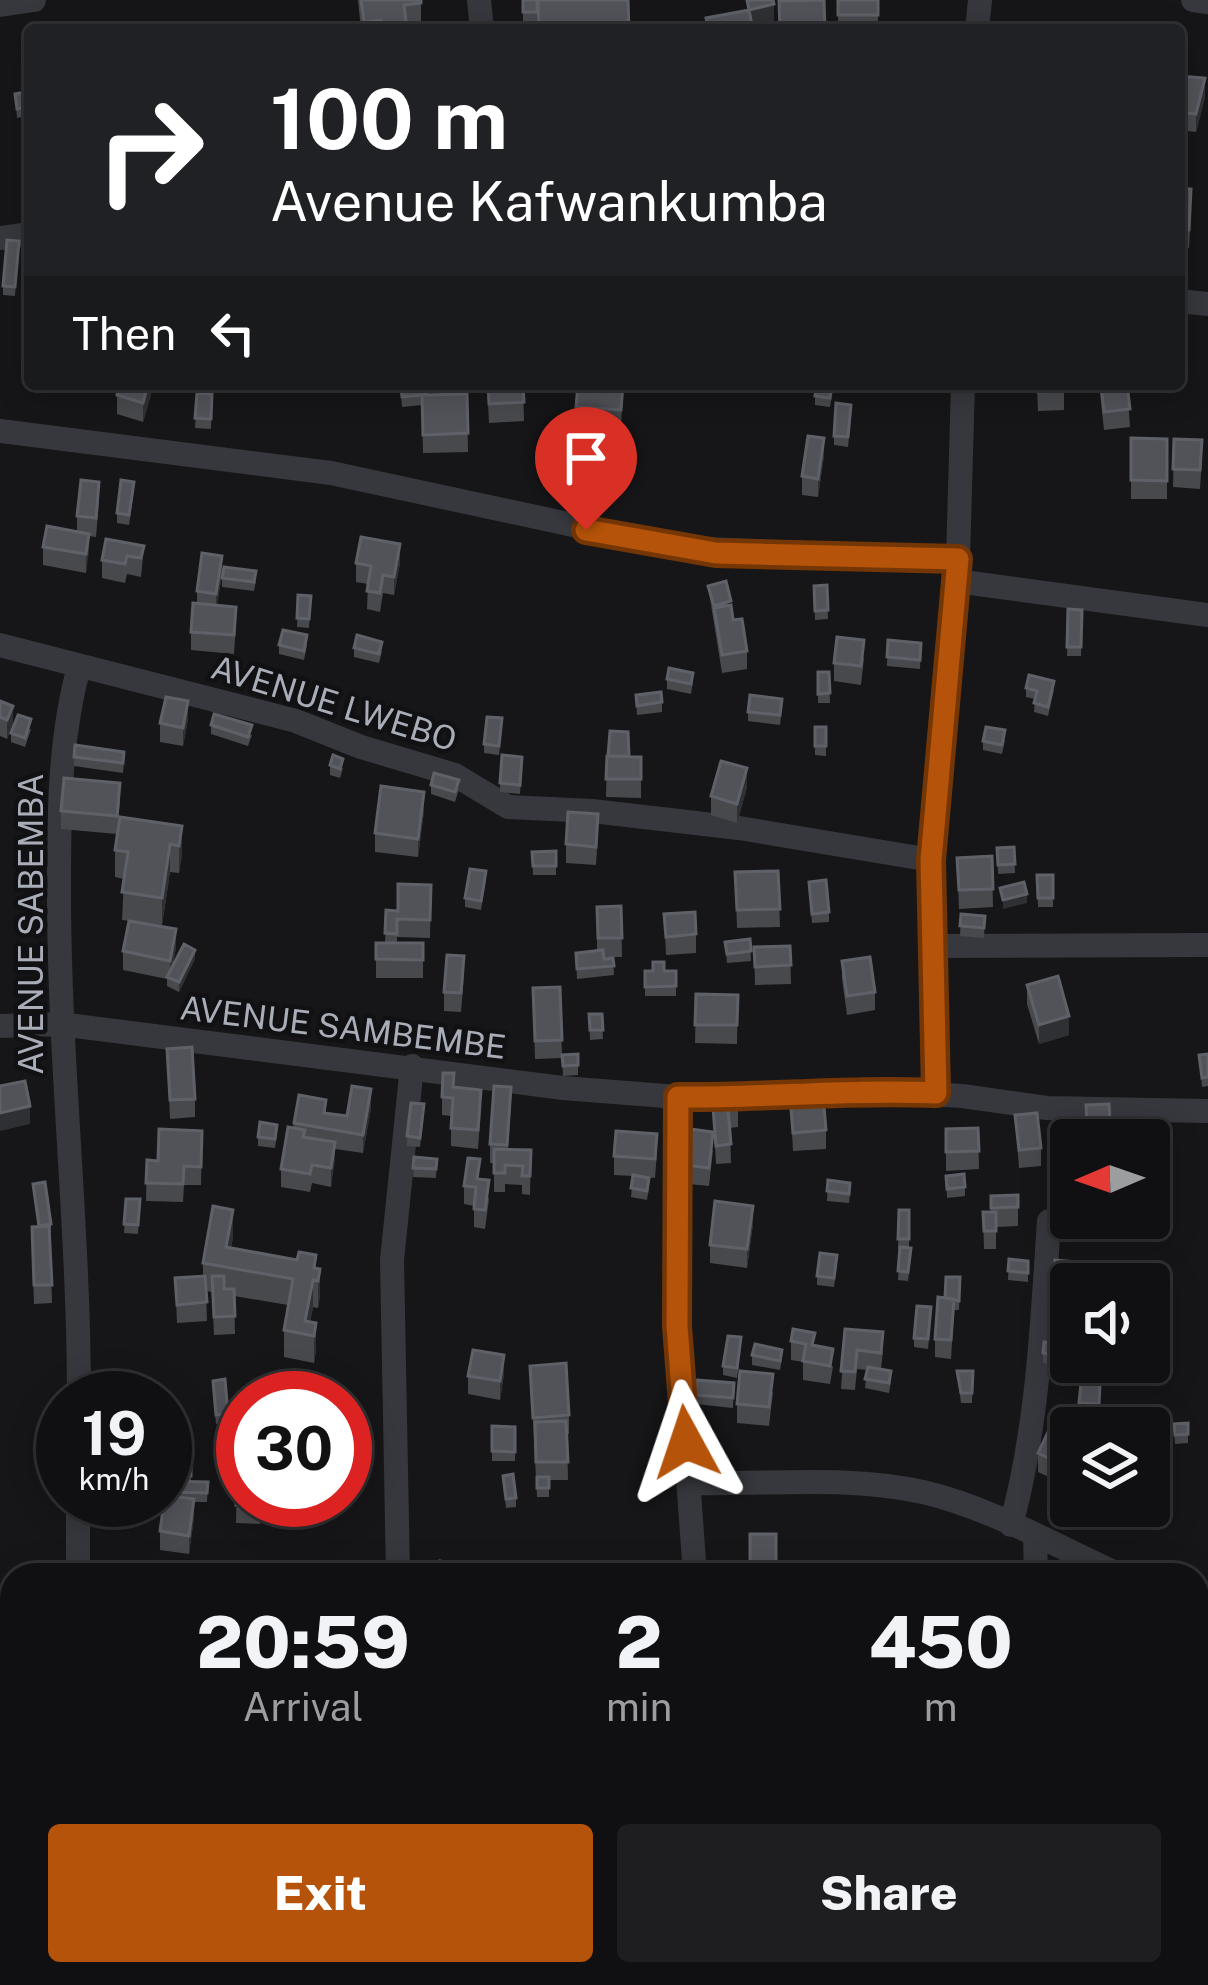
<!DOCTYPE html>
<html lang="en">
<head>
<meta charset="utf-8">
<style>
  body { margin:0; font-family:"Public Sans",sans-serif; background:#1e1e20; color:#f1f3f6; height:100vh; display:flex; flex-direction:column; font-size:45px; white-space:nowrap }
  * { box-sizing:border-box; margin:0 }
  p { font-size:39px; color:#9c9d9f }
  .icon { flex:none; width:66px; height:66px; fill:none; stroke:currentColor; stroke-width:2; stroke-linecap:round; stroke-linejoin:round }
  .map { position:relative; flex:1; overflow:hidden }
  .side { position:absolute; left:0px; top:1563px; width:1209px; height:423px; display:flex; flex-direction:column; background:#101012; border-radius:36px 36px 0 0; box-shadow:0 6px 30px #0003,0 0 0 3px #303032 }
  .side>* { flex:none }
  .banner { position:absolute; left:24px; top:24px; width:1161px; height:366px; border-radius:12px; box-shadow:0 6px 30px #0003,0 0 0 3px #303032; background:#202124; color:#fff; overflow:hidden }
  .needle { width:78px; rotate:268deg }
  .controls { position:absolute; left:1050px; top:1119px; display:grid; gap:24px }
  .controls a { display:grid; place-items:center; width:120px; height:120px; border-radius:12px; background:#101012; box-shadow:0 6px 30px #0003,0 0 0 3px #303032; font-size:60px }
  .speed { position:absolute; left:36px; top:1371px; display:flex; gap:24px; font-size:60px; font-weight:700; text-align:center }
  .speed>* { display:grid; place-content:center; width:156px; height:156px; border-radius:50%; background:#101012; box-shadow:0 6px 30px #0003,0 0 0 3px #303032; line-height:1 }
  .speed small { font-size:30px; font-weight:400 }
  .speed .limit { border:18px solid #d22; background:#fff; color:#111 }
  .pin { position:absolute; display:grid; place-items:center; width:102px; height:102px; color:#fff; margin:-123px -51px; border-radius:50% 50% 50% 0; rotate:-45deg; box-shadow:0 0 12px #0007 }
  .pin .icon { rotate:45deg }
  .me { position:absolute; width:132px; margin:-66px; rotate:355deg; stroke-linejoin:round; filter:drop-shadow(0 0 9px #0008) }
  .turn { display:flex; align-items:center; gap:42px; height:252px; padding:0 48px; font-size:54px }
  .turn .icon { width:156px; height:156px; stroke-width:2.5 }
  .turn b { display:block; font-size:84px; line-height:102px }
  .then { display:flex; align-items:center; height:114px; padding:0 48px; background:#0003; gap:24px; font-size:45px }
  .eta { display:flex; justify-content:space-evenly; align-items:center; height:204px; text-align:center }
  .eta b { font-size:72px; font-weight:800; line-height:84px }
  .primary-button { display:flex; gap:24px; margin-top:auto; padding:24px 48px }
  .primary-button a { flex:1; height:138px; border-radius:12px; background:#b45309; color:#fff; font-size:48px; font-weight:800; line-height:138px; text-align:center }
  .primary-button a+a { background:#1e1e20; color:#f1f3f6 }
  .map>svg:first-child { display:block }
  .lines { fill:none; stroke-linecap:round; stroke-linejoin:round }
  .street { stroke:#37383d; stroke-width:24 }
  .wall { fill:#47494d }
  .shaded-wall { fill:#2f3033 }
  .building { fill:#525359; stroke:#5f6168; stroke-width:3 }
  .route-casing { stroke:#753606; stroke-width:30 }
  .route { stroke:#b45309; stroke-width:21 }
  .labels { text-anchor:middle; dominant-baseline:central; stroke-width:9; stroke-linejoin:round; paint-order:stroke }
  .street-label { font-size:33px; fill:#a8adb8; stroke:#111113 }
</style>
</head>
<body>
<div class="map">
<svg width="1208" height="1985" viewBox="0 0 1208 1985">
  <rect width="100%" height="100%" fill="#161618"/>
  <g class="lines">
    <path class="street" d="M479 0 482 30
      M1193 0 1208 2
      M0 5 34 0
      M977 30 980 0
      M0 238 30 234
      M1179 301 1208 304
      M0 431 331 473 680 548 958 559
      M956 581 1208 615
      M0 645 296 721 361 747 455 775 508 807 592 811 739 828 931 860
      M931 946 1208 945
      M0 1026 60 1024 563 1088 678 1097 757 1098 867 1090 962 1096 1047 1108 1208 1111
      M936 1093 931 860 958 559 963 384
      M678 1097 677 1326 695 1575
      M79 1398C79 1233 60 1069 59 904 59 825 58 743 79 667
      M691 1483C767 1485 847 1475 923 1492 991 1508 1056 1546 1120 1575
      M1011 1525C1038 1426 1042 1324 1049 1221
      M1035 1537 1036 1575
      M78 1575V1500
      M398 1575 392 1260 412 1066
      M1197 1609 1208 1614
      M0 1766 12 1765
      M79 1974V1985
      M420 1974V1985
      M725 1974 726 1985
      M1039 1974 1040 1985"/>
  </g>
  <path class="wall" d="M358 0H421V30H361Z
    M523 0 629 30H523Z
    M838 0H878V30H833L838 23Z
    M1179 76 1205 97 1196 132 1179 130Z
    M30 91V115L17 118 15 94Z
    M1179 188 1191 207 1189 248H1179Z
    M19 241 15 296 3 295V286Z
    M152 384V391L143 422 117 414V395Z
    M400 384 426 395 467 394 468 452 423 453 422 405 402 407Z
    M487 384H523L524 421 489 423Z
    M623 384 621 429 576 425V407Z
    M834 384 830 407 815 405V396Z
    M1037 384H1064V410L1038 411Z
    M1099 384H1127L1130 427 1104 430Z
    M197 393 212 394 211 429 195 428Z
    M851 414 848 447 834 445V436Z
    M1131 438 1167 439V499H1131Z
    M1174 439 1202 459 1200 489 1173 487Z
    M824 456 818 497 802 495V476Z
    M134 491 129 525 117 523V513Z
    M99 501 96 537 89 536 86 573 43 565V547L77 532V516Z
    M144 546 141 577 127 574 125 583 102 578V560Z
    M356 563H400L394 595 383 593 380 612 367 609 368 584 356 582Z
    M222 574 217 605 236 625 234 654 191 650V632L197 603V591Z
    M222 578 256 581 254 591 222 587Z
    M827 585 828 619 815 620 814 586Z
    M708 586 731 607 733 620 747 651V669L722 673Z
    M298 595 311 596 309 628 297 627Z
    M1068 609 1082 610 1081 656H1067Z
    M888 640 921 643 920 669 887 666Z
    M279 645H307L304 660 279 654Z
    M354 648 382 651 379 663 354 657Z
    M864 658 861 685 834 681V663Z
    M818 672H829L830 703H818Z
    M667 679 693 682 691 694 667 689Z
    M1026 688 1054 690 1048 716 1034 712 1035 699 1026 697Z
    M636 695 662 702V712L637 715Z
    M0 701 13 725 7 739 0 736Z
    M782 708 780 725 748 721V712Z
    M188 719 183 746 160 742V723Z
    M211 725 252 735 248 746 211 734Z
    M815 727H826V756L815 755Z
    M502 728 499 755 484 753V744Z
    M31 729 25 747 11 742V733Z
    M1005 740 1002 754 983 750V741Z
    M607 756 641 757V798L606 797Z
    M74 757 124 762 123 773 74 766Z
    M330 765 343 768 340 778 330 775Z
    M522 766 520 794 500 792V783Z
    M431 785 459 789 455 802 431 794Z
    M747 787 737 823 711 815V796Z
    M120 801 117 834 61 829V811Z
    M424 811 418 857 375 852V833Z
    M182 826V854L179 873 170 872 162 925 122 920 124 879 115 877V850Z
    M598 833 596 865 566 863V844Z
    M1014 847 1015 873 998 874 997 848Z
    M556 851V875H533L532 852Z
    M992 856 993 907 959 909 957 858Z
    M778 871 780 927 737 928 735 872Z
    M1037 875H1053V907H1038Z
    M486 880 481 910 465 907V898Z
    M431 885 430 938 397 937V943H423V978H376V943H385L386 910 398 911Z
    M809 891 829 912V922L812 923Z
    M621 906 622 957H603L604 959 613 958 614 975 577 979 576 953 597 951V907Z
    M664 914 696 934V953L666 955Z
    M961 914 985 916 984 938 960 936Z
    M750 939 751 961 727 963 725 942Z
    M790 946 791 984 755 985 754 947Z
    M176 948 172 968 195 959 179 992 167 986V979L123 970V951Z
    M842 961 875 992V1010L847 1015 842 979Z
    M645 971H676V996H645Z
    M464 975 461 1012 444 1011V992Z
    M1027 985 1069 1035 1039 1044 1027 1004Z
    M560 987 562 1055 578 1065V1075L563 1076 562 1058 535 1059 533 988Z
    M696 994 738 995 737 1044 695 1043Z
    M589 1014H602L603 1039 590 1040Z
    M167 1049 195 1099V1117L170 1119Z
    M1208 1054V1086L1202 1087 1199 1055Z
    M454 1087 481 1108 478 1149 451 1146V1116L442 1115V1097Z
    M712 1095 738 1108V1127L730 1128 731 1163 716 1164Z
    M790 1097 826 1130V1149L793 1151Z
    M511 1106 508 1149 531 1150 530 1195 522 1194V1185L505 1184V1192H494V1163H490V1144Z
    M371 1108 363 1153 335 1149 331 1187 312 1183 310 1192 281 1187V1169L294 1123 326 1113 347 1116Z
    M424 1114 420 1147 407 1146V1136Z
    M1015 1115 1041 1148V1166L1019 1168Z
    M978 1128 979 1169 946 1171V1129Z
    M202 1131 201 1185H184L183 1202 146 1201 147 1160 158 1161Z
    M277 1134 275 1148 258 1146V1137Z
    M713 1150 709 1186 679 1183V1164Z
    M657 1152 655 1178 643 1177 649 1187 647 1200 631 1197 633 1176 614 1175V1156Z
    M414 1157 437 1159 436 1178 413 1177Z
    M946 1176 965 1187V1196L947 1198Z
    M479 1179 489 1199 485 1229 474 1227V1206L464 1204V1186Z
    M828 1180 850 1192 849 1203 827 1201Z
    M33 1184 51 1224V1233L50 1234 52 1303 34 1304 32 1246 38 1227Z
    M1018 1195V1226L996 1227V1249H984L983 1212H991V1196Z
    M126 1199H140L138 1234 124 1233Z
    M899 1210H909V1248L911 1257 908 1281 898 1280 900 1249H898Z
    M753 1224 747 1268 710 1263V1245Z
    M233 1237 231 1248 316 1268 320 1296 318 1308 313 1307 310 1322 316 1323V1350L314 1363 284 1357V1330L288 1305 234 1296 235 1334 214 1335 212 1292 206 1291 207 1321 177 1323 175 1278 203 1276V1263Z
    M1009 1259 1028 1261V1282L1008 1280Z
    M1055 1260 1101 1264V1284H1136H1071V1295L1054 1294Z
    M837 1265 834 1287 817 1285V1276Z
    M960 1277 959 1310H954L951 1359 935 1357V1339L945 1298Z
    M931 1316 928 1349 914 1347V1338Z
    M845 1329 883 1351 881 1369 891 1381 889 1393 865 1388 867 1370 857 1369 855 1390 841 1389Z
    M791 1341 815 1345 833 1367 830 1384 803 1380V1362L791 1360Z
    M741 1347 737 1378 723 1375V1366Z
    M1043 1353H1057L1056 1365 1043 1363Z
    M752 1355 782 1359 780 1370 752 1365Z
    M530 1366 569 1415V1434H567L568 1480H549V1497H537Z
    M957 1371H973L972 1403H961Z
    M504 1374 500 1400 468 1394V1376Z
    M734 1383 733 1408 695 1404V1395Z
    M1081 1383 1100 1385 1099 1414 1079 1412Z
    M213 1390 228 1414V1423L216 1424Z
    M773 1392 769 1426 737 1423V1404Z
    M345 1422H362L363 1457 346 1458Z
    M1188 1423V1443L1175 1444 1174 1433Z
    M492 1426 515 1427V1461H492Z
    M1071 1440V1487L1038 1472V1453Z
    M191 1466V1482H208L207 1502H194V1518L189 1554 160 1550V1531L165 1500V1481H168V1467Z
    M237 1476 261 1500 260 1524 236 1523Z
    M503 1476 516 1498V1507L506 1508Z
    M1203 1707H1208V1757H1203Z
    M1208 1796V1841H1204V1822Z
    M136 1974H187L188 1985H136Z
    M561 1974H586V1985H563Z"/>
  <path class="shaded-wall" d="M774 4V23L749 28V10Z
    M1205 78V97L1196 132V114Z
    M148 384H152V391L143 422V403Z
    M824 438V456L818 497V479Z
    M89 534V552L86 573V554Z
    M400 544V563L394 595V577Z
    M222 556V574L216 612V594Z
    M188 701V719L183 746V728Z
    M13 706V725L7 739V720Z
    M747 768V787L737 823V804Z
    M424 792V811L418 857V839Z
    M182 826V854L179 873V846Z
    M170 844V872L162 925V898Z
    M1027 894V903L1003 909V900Z
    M176 929V948L170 979V961Z
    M195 950V959L179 992V982Z
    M1069 1016V1035L1039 1044V1025Z
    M371 1089V1108L363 1153V1135Z
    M30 1106V1124L0 1131V1113Z
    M335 1142V1161L331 1187V1168Z
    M753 1206V1224L747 1268V1249Z
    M233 1210V1237L228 1267 226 1247Z
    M320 1269V1296L318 1308V1281Z
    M313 1280V1307L308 1334 305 1321Z
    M316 1323V1350L314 1363V1336Z
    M504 1355V1374L500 1400V1381Z
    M194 1499V1518L189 1554V1536Z"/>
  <path class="building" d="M361 0H421V3L404 5 407 29 386 30 381 20 364 22Z
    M523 0H537V12H523Z
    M538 0H628L629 30H539Z
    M747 0H773L774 4 749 10Z
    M824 0 825 30H780L779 1Z
    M838 0H878V15H838Z
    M749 10 753 30H709L706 18Z
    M833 23H852V30H833Z
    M1179 76 1205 78 1196 114 1179 112Z
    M30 91V106L17 109 15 94Z
    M1179 188 1191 189 1189 230H1179Z
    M7 240 19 241 15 287 3 286Z
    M120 384H148L143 403 117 395Z
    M401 384H425L426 395 402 397Z
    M488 384H523L524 402 489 404Z
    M578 384H623L621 410 576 407Z
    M817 384H832L830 398 815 396Z
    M1038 384H1064V391L1038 392Z
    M1101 384H1127L1130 409 1104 412Z
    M197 393 212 394 211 419 195 418Z
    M467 394 468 433 423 435 422 395Z
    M836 403 851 405 848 437 834 436Z
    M808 436 824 438 818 479 802 476Z
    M1131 438 1167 439V481L1131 480Z
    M1174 439 1202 440 1200 470 1173 469Z
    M81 480 99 482 96 518 77 516Z
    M121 480 134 482 129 515 117 513Z
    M47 526 89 534 86 554 43 547Z
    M361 537 400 544 394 577 383 575 380 593 367 591 371 566 356 563Z
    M106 539 144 546 141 558 127 556 125 564 102 560Z
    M202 553 222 556 216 594 197 591Z
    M224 567 256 571 254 582 222 578Z
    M726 581 731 601 714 606 708 586Z
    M827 585 828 610 815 611 814 586Z
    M298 595 311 596 309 619 297 618Z
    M193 603 236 607 234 635 191 632Z
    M731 605 733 620 742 619 747 651 722 655 714 608Z
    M1068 609 1082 610 1081 647H1067Z
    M283 630 307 635 304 651 279 645Z
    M357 635 382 642 379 654 354 648Z
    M837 637 864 640 861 666 834 663Z
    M888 640 921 643 920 660 887 657Z
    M669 668 693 673 691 684 667 679Z
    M818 672H829L830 693 818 694Z
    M1029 675 1054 681 1048 707 1034 703 1037 691 1026 688Z
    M661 692 662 702 637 706 636 695Z
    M750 695 782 699 780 715 748 712Z
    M166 697 188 701 183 728 160 723Z
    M0 701 13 706 7 720 0 717Z
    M214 714 252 725 248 737 211 725Z
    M18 715 31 719 25 738 11 733Z
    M487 717 502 718 499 746 484 744Z
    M815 727H826V746H815Z
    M986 727 1005 730 1002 745 983 741Z
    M610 731 628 732 629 756H608Z
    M75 745 124 752 123 763 74 757Z
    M333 755 343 759 340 769 330 765Z
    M502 755 522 757 520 785 500 783Z
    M607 756 641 757V779H606Z
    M721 761 747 768 737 804 711 796Z
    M434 773 459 780 455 792 431 785Z
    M64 778 120 783 117 816 61 811Z
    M381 786 424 792 418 839 375 833Z
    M568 812 598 814 596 847 566 844Z
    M120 817 182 826 179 846 170 844 162 898 122 892 128 852 115 850Z
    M1014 847 1015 864 998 865 997 848Z
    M556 851V866H533L532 852Z
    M992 856 993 889 959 890 957 858Z
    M470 869 486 871 481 901 465 898Z
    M778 871 780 909 737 910 735 872Z
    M1037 875H1053V898H1038Z
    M826 880 829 912 812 914 809 882Z
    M1024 882 1027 894 1003 900 1000 888Z
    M398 884 431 885 430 920 397 919V934L385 933 386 910 398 911Z
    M621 906 622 938H598L597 907Z
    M695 912 696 934 666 937 664 914Z
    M961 914 985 916 984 928 960 926Z
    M129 921 176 929 170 961 123 951Z
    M750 939 751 951 727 954 725 942Z
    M376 943H423V960L376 959Z
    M184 944 195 950 179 982 167 977Z
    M790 946 791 965 755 967 754 947Z
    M603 950 604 959 613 958 614 966 577 969 576 953Z
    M447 955 464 956 461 993 444 992Z
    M870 957 875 992 847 996 842 961Z
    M653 962H664V971H676V986L645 987V971H653Z
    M1058 976 1069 1016 1039 1025 1027 985Z
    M560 987 562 1040 535 1041 533 988Z
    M696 994 738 995 737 1025H695Z
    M589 1014H602L603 1030H590Z
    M192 1047 195 1099 170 1100 167 1049Z
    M578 1054V1065L563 1066 562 1055Z
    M1208 1054V1077L1202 1078 1199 1055Z
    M443 1073H454L453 1087 481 1090 478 1130 451 1128 453 1098 442 1097Z
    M25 1081 30 1106 0 1113V1086Z
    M352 1086 371 1089 363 1135 294 1123 299 1095 326 1100 324 1113 347 1116Z
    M494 1086 511 1087 507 1145 490 1144Z
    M737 1093 738 1108 728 1109 731 1144 716 1146 712 1095Z
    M823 1095 826 1130 793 1133 790 1097Z
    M411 1103 424 1104 420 1138 407 1136Z
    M1109 1104 1111 1140H1088L1086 1105Z
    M1037 1113 1041 1148 1019 1150 1015 1115Z
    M260 1122 277 1125 275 1139 258 1137Z
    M288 1127 305 1130 303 1137 335 1142 331 1168 312 1165 310 1174 281 1169Z
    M683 1128 713 1132 709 1168 679 1164Z
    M978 1128 979 1151 946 1152V1129Z
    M159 1129 202 1131 201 1167 184 1166 183 1184 146 1183 147 1160 158 1161Z
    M616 1131 657 1134 655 1159 614 1156Z
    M494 1149 531 1150 530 1176H522L523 1166 505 1165V1173H494Z
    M414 1157 437 1159 436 1169 413 1168Z
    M468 1158 480 1159 477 1179 489 1180 485 1210 474 1209 476 1187 464 1186Z
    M964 1174 965 1187 947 1189 946 1176Z
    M633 1175 649 1178 647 1191 631 1188Z
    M828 1180 850 1183 849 1194 827 1191Z
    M45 1182 51 1224 39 1226 33 1184Z
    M1018 1195V1207L991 1208V1196Z
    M126 1199H140L138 1225 124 1224Z
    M715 1201 753 1206 747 1249 710 1245Z
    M213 1206 233 1210 226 1247 297 1260 299 1252 316 1255 314 1268 320 1269 318 1281 313 1280 305 1321 316 1323 314 1336 284 1330 293 1279 203 1263Z
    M899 1210H909V1239H898Z
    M983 1212H996V1231H984Z
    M49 1226 52 1285H34L32 1227Z
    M900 1247 911 1248 908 1272 898 1271Z
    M820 1253 837 1255 834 1278 817 1276Z
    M1009 1259 1028 1261V1273L1008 1271Z
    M1055 1260 1101 1264 1100 1279 1054 1276Z
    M205 1276 207 1302 177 1305 175 1278Z
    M212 1276H224V1289H234L235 1316 214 1317Z
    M946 1277H960L959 1301 945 1298Z
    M938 1297 954 1299 951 1340 935 1339Z
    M917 1306 931 1307 928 1339 914 1338Z
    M793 1329 815 1333 812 1345 833 1349 830 1366 803 1361 806 1344 791 1341Z
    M845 1329 883 1332 881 1353 857 1350 855 1372 841 1371Z
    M728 1336 741 1337 737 1368 723 1366Z
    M1044 1342 1057 1344 1056 1355 1043 1353Z
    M755 1344 782 1350 780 1361 752 1355Z
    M473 1350 504 1355 500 1381 468 1376Z
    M566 1363 569 1415 533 1418 530 1366Z
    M868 1367 891 1371 889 1383 865 1379Z
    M740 1371 773 1374 769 1407 737 1404Z
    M957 1371H973L972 1393H961Z
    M225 1379 228 1414 216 1415 213 1381Z
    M697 1380 734 1383 733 1398 695 1395Z
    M1081 1383 1100 1385 1099 1404 1079 1403Z
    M566 1421 568 1462H536L535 1422Z
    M345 1422H362L363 1448H346Z
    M1188 1423V1434L1175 1435 1174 1424Z
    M492 1426 515 1427V1452L492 1451Z
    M1049 1430 1071 1440V1469L1038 1453Z
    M191 1466V1476L168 1477V1467Z
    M513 1474 516 1498 506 1499 503 1476Z
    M237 1476H243V1500H261L260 1506 236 1505Z
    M537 1477H549V1488H537Z
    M165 1481 208 1482 207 1493 165 1492Z
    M165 1495 194 1499 189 1536 160 1531Z
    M750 1534H776V1575H750Z
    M440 1561 459 1565 457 1575H437Z
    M1053 1570 1067 1571V1575H1053Z
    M1203 1707H1208V1739H1203Z
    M1206 1796H1208V1823L1204 1822Z
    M138 1974H187L188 1985H156V1977L138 1978Z
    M862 1974H919L921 1985H864Z
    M1054 1977 1073 1980V1985H1053Z
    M591 1982H621V1985H592Z
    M792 1983H825V1985H792Z"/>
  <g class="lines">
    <g class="route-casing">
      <path id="route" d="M586 530 716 553 958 559 931 860 936 1093C850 1089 764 1098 678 1097L677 1326 686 1442"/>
    </g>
    <use href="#route" class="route"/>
  </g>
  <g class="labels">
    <g class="street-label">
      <text transform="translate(334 703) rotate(17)">AVENUE LWEBO</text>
      <text transform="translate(31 924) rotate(-90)">AVENUE SABEMBA</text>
      <text transform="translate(343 1027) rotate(7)">AVENUE SAMBEMBE</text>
    </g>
  </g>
</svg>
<div class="controls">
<a><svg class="needle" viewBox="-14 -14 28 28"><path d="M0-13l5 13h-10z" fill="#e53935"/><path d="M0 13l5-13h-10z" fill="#9c9d9f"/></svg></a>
<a><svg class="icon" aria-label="sound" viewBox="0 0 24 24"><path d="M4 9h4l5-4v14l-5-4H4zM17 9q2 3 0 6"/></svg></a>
<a><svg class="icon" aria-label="layers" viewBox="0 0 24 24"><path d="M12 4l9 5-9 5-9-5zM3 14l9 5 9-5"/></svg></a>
</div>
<div class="speed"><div>19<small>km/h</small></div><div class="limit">30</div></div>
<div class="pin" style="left:586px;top:530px;background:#d93025"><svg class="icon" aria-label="arrive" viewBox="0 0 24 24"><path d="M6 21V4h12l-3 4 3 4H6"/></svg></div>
<svg class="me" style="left:686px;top:1442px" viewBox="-20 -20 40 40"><path d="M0-17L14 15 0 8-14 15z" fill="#b45309" stroke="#fff" stroke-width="4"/></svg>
<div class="banner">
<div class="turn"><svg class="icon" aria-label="right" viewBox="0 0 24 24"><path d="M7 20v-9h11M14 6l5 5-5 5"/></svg><div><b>100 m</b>Avenue Kafwankumba</div></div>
<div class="then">Then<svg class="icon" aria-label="left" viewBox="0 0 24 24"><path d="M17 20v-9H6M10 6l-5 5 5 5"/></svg></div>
</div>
<section class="side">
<div class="eta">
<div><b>20:59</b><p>Arrival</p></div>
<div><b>2</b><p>min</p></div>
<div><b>450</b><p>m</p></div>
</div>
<div class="primary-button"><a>Exit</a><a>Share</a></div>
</section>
</div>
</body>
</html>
